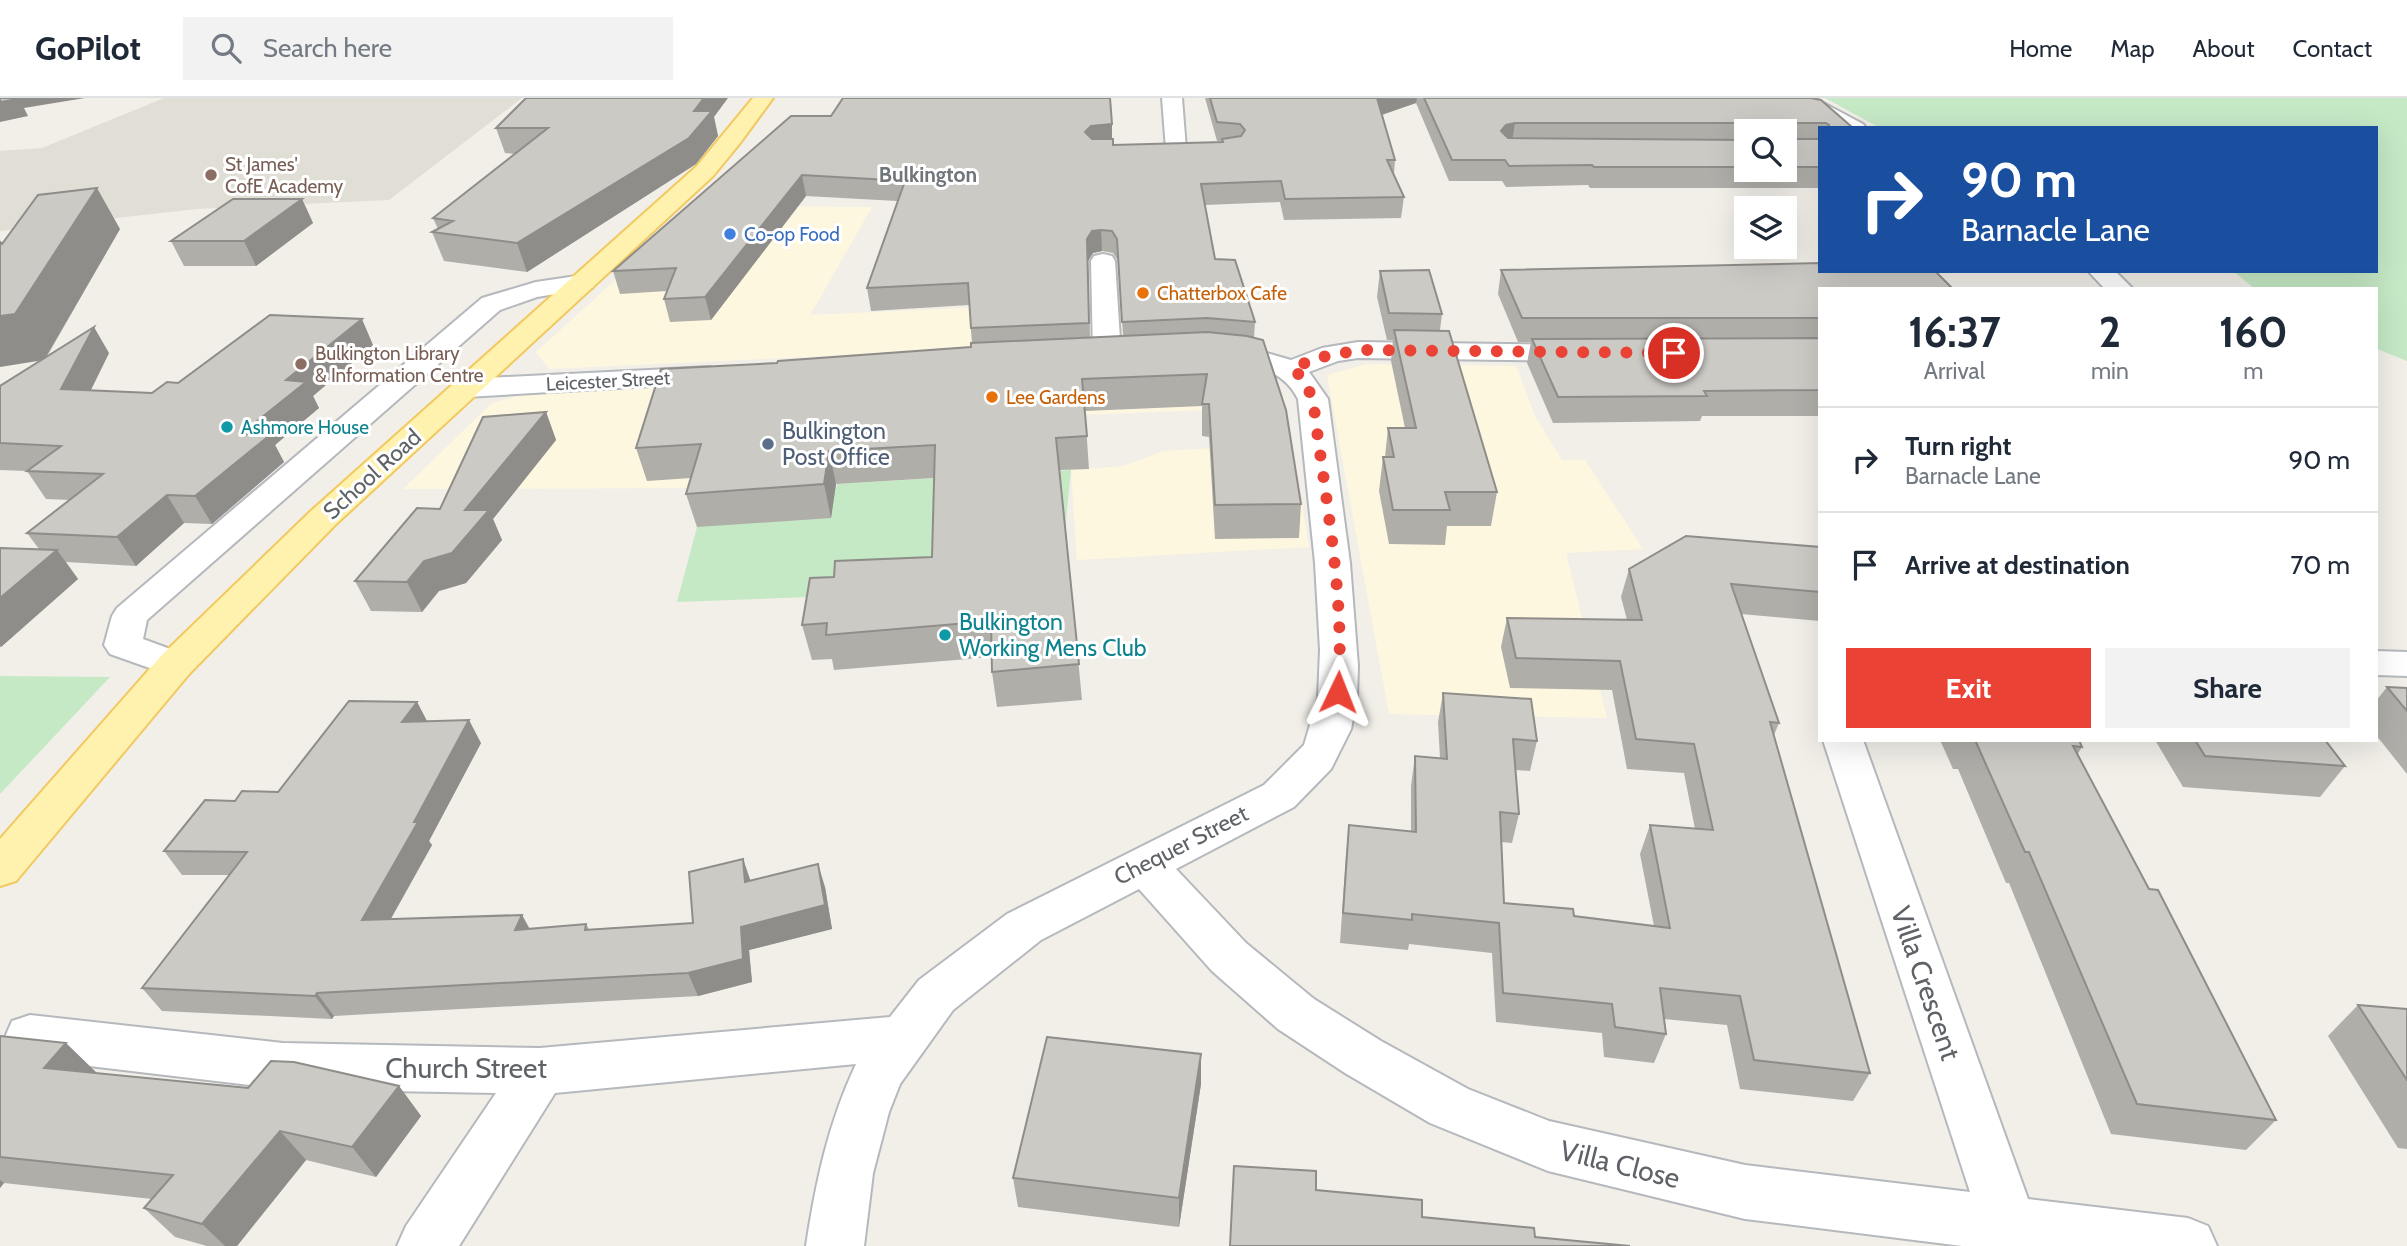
<!DOCTYPE html>
<html lang="en">
<head>
<meta charset="utf-8">
<style>
  body { margin:0; font-family:Cabin,sans-serif; background:#f2f2f3; color:#1f2937; height:100vh; display:flex; flex-direction:column; font-size:26px; white-space:nowrap }
  * { box-sizing:border-box; margin:0 }
  p { font-size:23px; color:#747a83 }
  .icon { flex:none; width:38px; height:38px; fill:none; stroke:currentColor; stroke-width:2; stroke-linecap:round; stroke-linejoin:round }
  .map { position:relative; flex:1; overflow:hidden }
  .drawer { position:absolute; left:1818px; top:189px; width:560px; height:455px; display:flex; flex-direction:column; background:#fff; border-radius:0px; box-shadow:0 7px 28px #0002 }
  .drawer>* { flex:none }
  .banner { position:absolute; left:1818px; top:28px; width:560px; height:147px; border-radius:0px; box-shadow:0 7px 28px #0002; background:#1a4fa0; color:#fff; overflow:hidden }
  .fabs { position:absolute; left:1734px; top:21px; display:grid; gap:14px }
  .fabs a { display:grid; place-items:center; width:63px; height:63px; border-radius:0px; background:#fff; box-shadow:0 7px 28px #0002; font-size:35px }
  .pin { position:absolute; display:grid; place-items:center; width:60px; height:60px; color:#fff; margin:-30px; border:4px solid #fff; border-radius:50%; box-shadow:0 2px 7px #0007 }
  .me { position:absolute; width:77px; margin:-38px; rotate:2deg; stroke-linejoin:round; filter:drop-shadow(0 0 5px #0008) }
  .turn { display:flex; align-items:center; gap:24px; height:147px; padding:0 28px; font-size:32px }
  .turn .icon { width:91px; height:91px; stroke-width:2.5 }
  .turn b { display:block; font-size:49px; line-height:60px }
  .eta { display:flex; justify-content:space-evenly; align-items:center; height:119px; text-align:center }
  .eta b { font-size:42px; font-weight:800; line-height:49px }
  .button { display:flex; gap:14px; margin-top:auto; padding:14px 28px }
  .button a { flex:1; height:80px; border-radius:0px; background:#ea4335; color:#fff; font-size:28px; font-weight:800; line-height:80px; text-align:center }
  .button a+a { background:#f2f2f3; color:#1f2937 }
  ul { padding:0; list-style:none }
  li { display:flex; align-items:center; gap:21px; height:105px; padding:0 28px; border-top:2px solid #e0e1e3 }
  li div { flex:1 }
  li b { display:block; font-size:26px }
  li em { font-style:normal }
  header { display:flex; align-items:center; gap:42px; box-sizing:border-box; height:98px; padding:0 35px; background:#fff; border-bottom:2px solid #e0e1e3 }
  header strong { font-size:33px }
  nav { display:flex; gap:38px; margin-inline-start:auto; font-size:24px }
  .search { width:490px; height:63px; background:#f2f2f3; display:flex; align-items:center; gap:18px; box-sizing:border-box; padding:0 24px; border-radius:0px; color:#747a83; font-size:26px }
  .map>svg:first-child { display:block }
  .commercial { fill:#fef7e0 }
  .education { fill:#e1ded6 }
  .green { fill:#c5e8c5 }
  .lines { fill:none; stroke-linecap:round; stroke-linejoin:round }
  .minor-casing { stroke:#b5b8bc; stroke-width:4 }
  .major-casing { stroke:#f2c960; stroke-width:4 }
  .minor { fill:#fff; fill-rule:evenodd }
  .major { fill:#fff2af; fill-rule:evenodd }
  .wall { fill:#afaea9; fill-rule:evenodd }
  .shaded-wall { fill:#8f8d8a }
  .building { fill:#cccac5; stroke:#8f8d8a; stroke-width:2 }
  .route { stroke:#ea4335; stroke-width:12; stroke-dasharray:0 21.6 }
  .education-dot { fill:#8d6e63; stroke:#fff; stroke-width:2.5 }
  .shop-dot { fill:#3f7fe0; stroke:#fff; stroke-width:2.5 }
  .food-dot { fill:#e8710a; stroke:#fff; stroke-width:2.5 }
  .culture-dot { fill:#0f9aa8; stroke:#fff; stroke-width:2.5 }
  .service-dot { fill:#5c6f8a; stroke:#fff; stroke-width:2.5 }
  .labels { text-anchor:middle; dominant-baseline:central; stroke-width:6; stroke-linejoin:round; paint-order:stroke }
  .far-education-label { font-size:19px; fill:#785e54; stroke:#fff; text-anchor:start }
  .far-shop-label { font-size:19px; fill:#366cbe; stroke:#fff; text-anchor:start }
  .far-food-label { font-size:19px; fill:#c56008; stroke:#fff; text-anchor:start }
  .far-street-label { font-size:19px; fill:#5f6368; stroke:#fff }
  .far-culture-label { font-size:19px; fill:#0d838f; stroke:#fff; text-anchor:start }
  .far-quarter-label { font-size:21px; font-weight:bold; fill:#70757a; stroke:#fff }
  .service-label { font-size:23px; fill:#4e5e75; stroke:#fff; text-anchor:start }
  .street-label { font-size:23px; fill:#5f6368; stroke:#fff }
  .culture-label { font-size:23px; fill:#0d838f; stroke:#fff; text-anchor:start }
  .near-street-label { font-size:28px; fill:#5f6368; stroke:#fff }
</style>
</head>
<body>
<header>
<strong>GoPilot</strong>
<div class="search"><svg class="icon" aria-label="search" viewBox="0 0 24 24"><circle cx="10" cy="10" r="6"/><path d="M15 15l6 6"/></svg>Search here</div>
<nav><a>Home</a><a>Map</a><a>About</a><a>Contact</a></nav>
</header>
<div class="map">
<svg width="2407" height="1148" viewBox="0 0 2407 1148">
  <rect width="100%" height="100%" fill="#f1efe8"/>
  <path class="commercial" d="M697 108 872 109 810 217 1140 202 1217 240 549 271 536 254Z
    M1367 266 1516 268 1535 318 1562 362H1585L1643 451 1566 455 1607 620 1389 616 1327 277Z
    M1256 277 1284 300 1309 449 1077 462 1071 372 1124 368 1163 353 1231 349 1229 311 1030 319 700 390 403 391 492 305 525 296 683 285Z"/>
  <path class="education" d="M164 0H522L389 102 197 111 0 133V53L42 50Z"/>
  <path class="green" d="M1825 0H2407V263L2377 251 2376 191H2255L2233 173H2376V30H1880Z
    M1071 372 1065 432 938 494 677 504 697 429 834 397 837 386Z
    M0 578 110 579 0 696Z"/>
  <g class="lines">
    <g class="minor-casing">
      <path id="minor" d="M1162 0H1182L1186 51 1183 55H1169L1166 51Z
        M1789 0H1814L1863 26 1866 30H1840L1792 4Z
        M1103 156 1112 158 1115 163 1121 257 1117 263 1107 265 1097 263 1093 257 1091 163 1094 158Z
        M2088 173H2115L2133 191H2105Z
        M583 177 592 180 596 185 592 190 537 199 500 212 147 522 143 541 189 558 194 567 189 576 175 579 110 556 104 547 112 518 117 510 482 200 536 184Z
        M1358 244 1581 247 1591 249 1595 255 1591 261 1581 263 1358 260 1338 263 1309 274 1328 301 1350 465 1358 568 1357 600 1351 631 1331 671 1294 709 1176 771 1246 845 1314 901 1381 943 1468 991 1549 1023 1745 1067 1970 1094 1823 642H1863L2028 1101 2188 1120 2208 1128 2217 1148H1962L1745 1121 1548 1073 1430 1025 1345 975 1278 931 1212 873 1139 791 1041 842 953 912 900 986 889 1014 873 1075 864 1148H806C816 1083 828 1026 856 966L555 995 459 1148H397L406 1128 496 995 283 991 30 961 12 955 5 939 12 923 30 917 283 945 540 950 890 919 919 882 1007 816 1264 687 1304 647 1318 600 1320 552 1315 465 1298 301C1279 263 1242 270 1207 261L1203 255 1207 249 1217 247 1246 249 1291 262 1322 250Z
        M709 269 719 272 723 278 719 284 467 299 457 296 453 290 457 284 467 281Z
        M2376 553 2407 554V578L2376 577Z"/>
    </g>
    <g class="major-casing">
      <path id="major" d="M753 0H773L740 45 713 78 335 427 189 576 16 783 0 788V741L161 558 311 413 697 68Z"/>
    </g>
    <use href="#minor" class="minor"/>
    <use href="#major" class="major"/>
  </g>
  <path class="wall" d="M1205 0H1811L1853 30H1820V90H1590L1588 87 1506 89 1502 83H1449L1416 5 1382 17 1395 62 1394 77 1404 99 1401 120 1284 122 1280 104 1205 107 1215 161 1255 224 1254 240 1301 406 1299 440 1215 441 1209 339 1202 338V308L1085 313 1089 371 1060 372 1082 602 997 609 992 574V559L834 572 832 561 812 562 802 527 834 479 932 459 934 380 836 386 831 420 697 429 686 396 691 380 647 383 636 350 777 265 971 249 972 245 969 207 871 213 867 190 897 103 806 98 711 222 670 224 664 201 667 193 620 196 613 173 791 18 1112 41 1113 47 1222 44 1217 43ZM1746 33H1785V72H1746ZM1102 153 1113 155 1118 163 1123 238 1090 239 1088 163 1093 155Z
    M714 19 718 38 696 66 527 174 444 163 432 134 438 131 433 120 516 56 505 55 496 30Z
    M302 101 313 125 256 168H184L171 143Z
    M120 131 46 260 109 255 91 292 152 295 178 285 373 247 313 298 319 310 275 347 284 364 212 426 184 425 136 468 66 464 78 481 1 549H0V450L39 451 27 435 70 402 46 401 27 373 0 372V288L41 263 2 146Z
    M1501 172 1820 191V318H1702L1700 323 1553 325 1527 265 1531 244H1518L1498 196Z
    M1380 173 1442 216 1440 232 1497 394 1491 428H1447L1445 447 1389 446 1379 393 1383 359H1385L1388 330H1405L1391 263 1393 242H1387L1377 199Z
    M546 314 556 342 493 421 502 442 466 485 439 493 422 514 371 513 355 483 440 411Z
    M1820 449V523L1741 516 1779 625 1774 637 1870 975 1853 1003 1740 991 1727 927 1664 921 1666 936 1654 965 1604 959 1602 935 1496 924 1492 855 1409 846 1408 852 1340 845 1346 757 1349 727 1411 733V688L1415 658 1440 660 1438 624 1443 595 1537 643 1530 673 1516 672 1519 716 1512 745 1501 744 1504 805 1574 818 1654 828 1640 756 1650 727 1695 731 1684 675 1627 671 1612 592 1510 590 1501 549 1507 520 1627 522 1621 499 1629 471Z
    M2387 589 2407 590V676L2376 637V603Z
    M417 604 427 623 481 645 429 743 432 747 391 821 522 817 530 831 586 826 589 831 693 825 743 761 750 783 825 789 832 831 749 852 752 884 698 898 334 918 332 921 162 913 142 890 229 777H182L164 753 235 703 278 694Z
    M1940 642H2079L2082 649 2077 657 2149 791 2276 1022 2246 1052 2111 1036 2009 785H2006L1958 671H1953Z
    M2155 642H2325L2345 668 2320 699 2183 689Z
    M2358 907 2407 911V1051L2398 1050 2328 938Z
    M0 938 96 975 248 990 399 988 421 1018 376 1079 306 1062 237 1148H207L175 1139 144 1110 152 1101 4 1085 0 1090Z
    M1201 986 1179 1129 1018 1109 1013 1080Z"/>
  <path class="shaded-wall" d="M18 0H85L24 10 28 18 0 24V4Z
    M704 0H728L714 19 718 38 696 66 527 174 517 145 694 13Z
    M1377 0H1417L1416 5 1375 19Z
    M1515 25 1512 44 1501 33 1506 27Z
    M1112 26V45L1092 47 1085 34 1091 28Z
    M802 77 806 98 711 222 705 199Z
    M97 90 120 131 44 262 0 269V218Z
    M302 101 313 125 256 168 244 143Z
    M1101 132 1102 153 1093 155 1088 163 1090 248 1087 141 1092 133Z
    M362 221 373 247 313 298 319 310 275 347 284 364 212 426 195 398 241 336 286 282Z
    M94 229 109 255 78 318 61 291Z
    M546 314 556 342 493 421 502 442 466 485 439 493 422 514 407 484 465 412Z
    M829 353 836 386 831 420 824 386Z
    M167 397 184 425 136 468 117 439Z
    M57 452 78 481 1 549 0 547V500Z
    M417 604 429 627 402 624Z
    M469 622 481 645 429 743 432 747 377 845 362 822Z
    M743 761 751 784H745Z
    M818 766 825 789 832 831 749 852 752 884 698 898 688 875 741 829Z
    M522 817 534 840 515 832Z
    M317 895 334 918 332 921 315 898Z
    M66 945 97 975 44 970Z
    M1201 956V986L1179 1129V1100Z
    M399 988 421 1018 376 1079 352 1049Z
    M280 1033 306 1062 237 1148H225L202 1126Z
    M0 1082 4 1085 0 1090Z"/>
  <path class="building" d="M0 0H18V1L0 4Z
    M526 0H704L694 13H712L689 40 517 145 432 134 453 123 433 120 548 30H496Z
    M843 0H1110L1112 26 1091 28 1085 34 1092 41H1113V47L1223 44 1222 41 1241 38 1245 32 1240 26 1217 24 1210 0H1378H1377L1395 62H1387L1404 99 1285 101 1281 83 1201 86 1215 161 1235 162 1255 224 1207 220 1122 224 1117 141 1112 133 1101 132 1092 133 1087 141 1089 225 971 230 968 185 867 190 905 83 802 77 705 199 664 201 676 170 613 173 791 18H831Z
    M1424 0H1811L1821 2 1853 30H1829V27L1826 25H1791L1788 27 1789 41H1820V69H1785V33H1754L1753 25H1515L1506 27 1501 33 1508 40 1746 42V69H1594L1592 67 1509 68 1505 62H1452Z
    M97 90 15 216 0 218V144L2 146 38 97Z
    M233 101H302L244 143H171Z
    M1820 165V173H1935L1953 191H1820V220H1522L1501 172Z
    M1429 172 1442 216 1389 215 1380 173Z
    M270 217 362 221 286 282 306 284 241 336 270 337 195 398 167 397 117 439 27 435 103 376 27 373 61 348 0 345V288L94 229 61 291 152 295 167 284 178 285Z
    M1394 232 1449 233 1497 394H1445L1450 412H1393L1383 359H1394L1388 330H1416Z
    M1207 234 1247 238 1263 242 1286 312 1301 406 1215 407 1209 306H1202L1207 276 1082 281 1087 338 1056 340 1079 566 992 574 991 523 826 537 827 525 802 527 810 480 834 479 835 463 932 459 935 347 829 353 824 386 686 396 701 346 636 350 661 271 777 265 778 263 971 249V245Z
    M1820 240V292L1704 293 1707 298 1558 299 1532 241Z
    M546 314 465 412H489L452 455 424 463 407 484 355 483 417 410 440 411 483 319Z
    M1686 438 1820 449V494L1731 486 1779 625 1770 624 1870 975 1754 962 1740 898 1660 890 1666 936 1615 929 1612 906 1503 895 1499 825 1412 816V822L1343 815 1349 727 1416 734 1415 658 1447 661 1443 595 1531 601 1537 643 1513 641 1519 716 1500 714 1504 805 1573 811 1574 818 1670 830 1650 727 1713 732 1694 646 1636 641 1620 563 1516 560 1507 520 1642 522 1629 471Z
    M0 450 57 452 0 500Z
    M2387 589 2407 590V613Z
    M349 603 417 604 402 624 469 622 414 724H418L362 822 522 817 515 832 586 826 585 832 693 825 689 774 743 761 745 784 818 766 825 807 741 829 743 861 688 875 317 895 315 898 142 890 247 754 164 753 205 702 235 703 242 693 278 694Z
    M1975 642H2079L2082 649 2073 648 2149 791 2158 792 2276 1022 2137 1006 2029 754H2025Z
    M2195 642H2325L2345 668 2205 658Z
    M2358 907 2407 911V982Z
    M0 938 66 945 44 970 248 990 271 963 294 964 399 988 352 1049 280 1033 202 1126 144 1110 173 1077 0 1059Z
    M1047 939 1201 956 1179 1100 1013 1080Z
    M1234 1068 1316 1073V1092L1422 1102V1119L1534 1130 1535 1139 1630 1148H1230Z"/>
  <g class="lines">
    <path class="route" d="M1338 594C1346 500 1324 395 1313 301L1302 279 1292 271 1316 260 1359 252 1674 255"/>
  </g>
  <g class="education-dot">
    <circle cx="211" cy="77" r="7"/>
    <circle cx="301" cy="266" r="7"/>
  </g>
  <circle class="shop-dot" cx="730" cy="136" r="7"/>
  <g class="food-dot">
    <circle cx="1143" cy="195" r="7"/>
    <circle cx="992" cy="299" r="7"/>
  </g>
  <g class="culture-dot">
    <circle cx="227" cy="329" r="7"/>
    <circle cx="945" cy="537" r="7"/>
  </g>
  <circle class="service-dot" cx="768" cy="346" r="7"/>
  <g class="labels">
    <g class="far-education-label">
      <text x="225" y="66">St James'<tspan x="225" dy="22">CofE Academy</tspan></text>
      <text x="315" y="255">Bulkington Library<tspan x="315" dy="22">&amp; Information Centre</tspan></text>
    </g>
    <g class="far-shop-label">
      <text x="744" y="136">Co-op Food</text>
    </g>
    <g class="far-food-label">
      <text x="1157" y="195">Chatterbox Cafe</text>
      <text x="1006" y="299">Lee Gardens</text>
    </g>
    <g class="far-street-label">
      <text transform="translate(608 283) rotate(-3)">Leicester Street</text>
    </g>
    <g class="far-culture-label">
      <text x="241" y="329">Ashmore House</text>
    </g>
    <g class="far-quarter-label">
      <text x="928" y="76">Bulkington</text>
    </g>
    <g class="service-label">
      <text x="782" y="333">Bulkington<tspan x="782" dy="26">Post Office</tspan></text>
    </g>
    <g class="street-label">
      <text transform="translate(372 376) rotate(-42)">School Road</text>
      <text transform="translate(1181 747) rotate(-27)">Chequer Street</text>
    </g>
    <g class="culture-label">
      <text x="959" y="524">Bulkington<tspan x="959" dy="26">Working Mens Club</tspan></text>
    </g>
    <g class="near-street-label">
      <text transform="translate(1926 885) rotate(71)">Villa Crescent</text>
      <text x="466" y="970">Church Street</text>
      <text transform="translate(1620 1066) rotate(14)">Villa Close</text>
    </g>
  </g>
</svg>
<div class="fabs">
<a><svg class="icon" aria-label="search" viewBox="0 0 24 24"><circle cx="10" cy="10" r="6"/><path d="M15 15l6 6"/></svg></a>
<a><svg class="icon" aria-label="layers" viewBox="0 0 24 24"><path d="M12 4l9 5-9 5-9-5zM3 14l9 5 9-5"/></svg></a>
</div>
<div class="pin" style="left:1674px;top:255px;background:#d93025"><svg class="icon" aria-label="arrive" viewBox="0 0 24 24"><path d="M6 21V4h12l-3 4 3 4H6"/></svg></div>
<svg class="me" style="left:1338px;top:594px" viewBox="-20 -20 40 40"><path d="M0-17L14 15 0 8-14 15z" fill="#ea4335" stroke="#fff" stroke-width="4"/></svg>
<div class="banner">
<div class="turn"><svg class="icon" aria-label="right" viewBox="0 0 24 24"><path d="M7 20v-9h11M14 6l5 5-5 5"/></svg><div><b>90 m</b>Barnacle Lane</div></div>
</div>
<section class="drawer">
<div class="eta">
<div><b>16:37</b><p>Arrival</p></div>
<div><b>2</b><p>min</p></div>
<div><b>160</b><p>m</p></div>
</div>
<ul>
<li><svg class="icon" aria-label="right" viewBox="0 0 24 24"><path d="M7 20v-9h11M14 6l5 5-5 5"/></svg><div><b>Turn right</b><p>Barnacle Lane</p></div><em>90 m</em></li>
<li><svg class="icon" aria-label="arrive" viewBox="0 0 24 24"><path d="M6 21V4h12l-3 4 3 4H6"/></svg><div><b>Arrive at destination</b></div><em>70 m</em></li>
</ul>
<div class="button"><a>Exit</a><a>Share</a></div>
</section>
</div>
</body>
</html>
